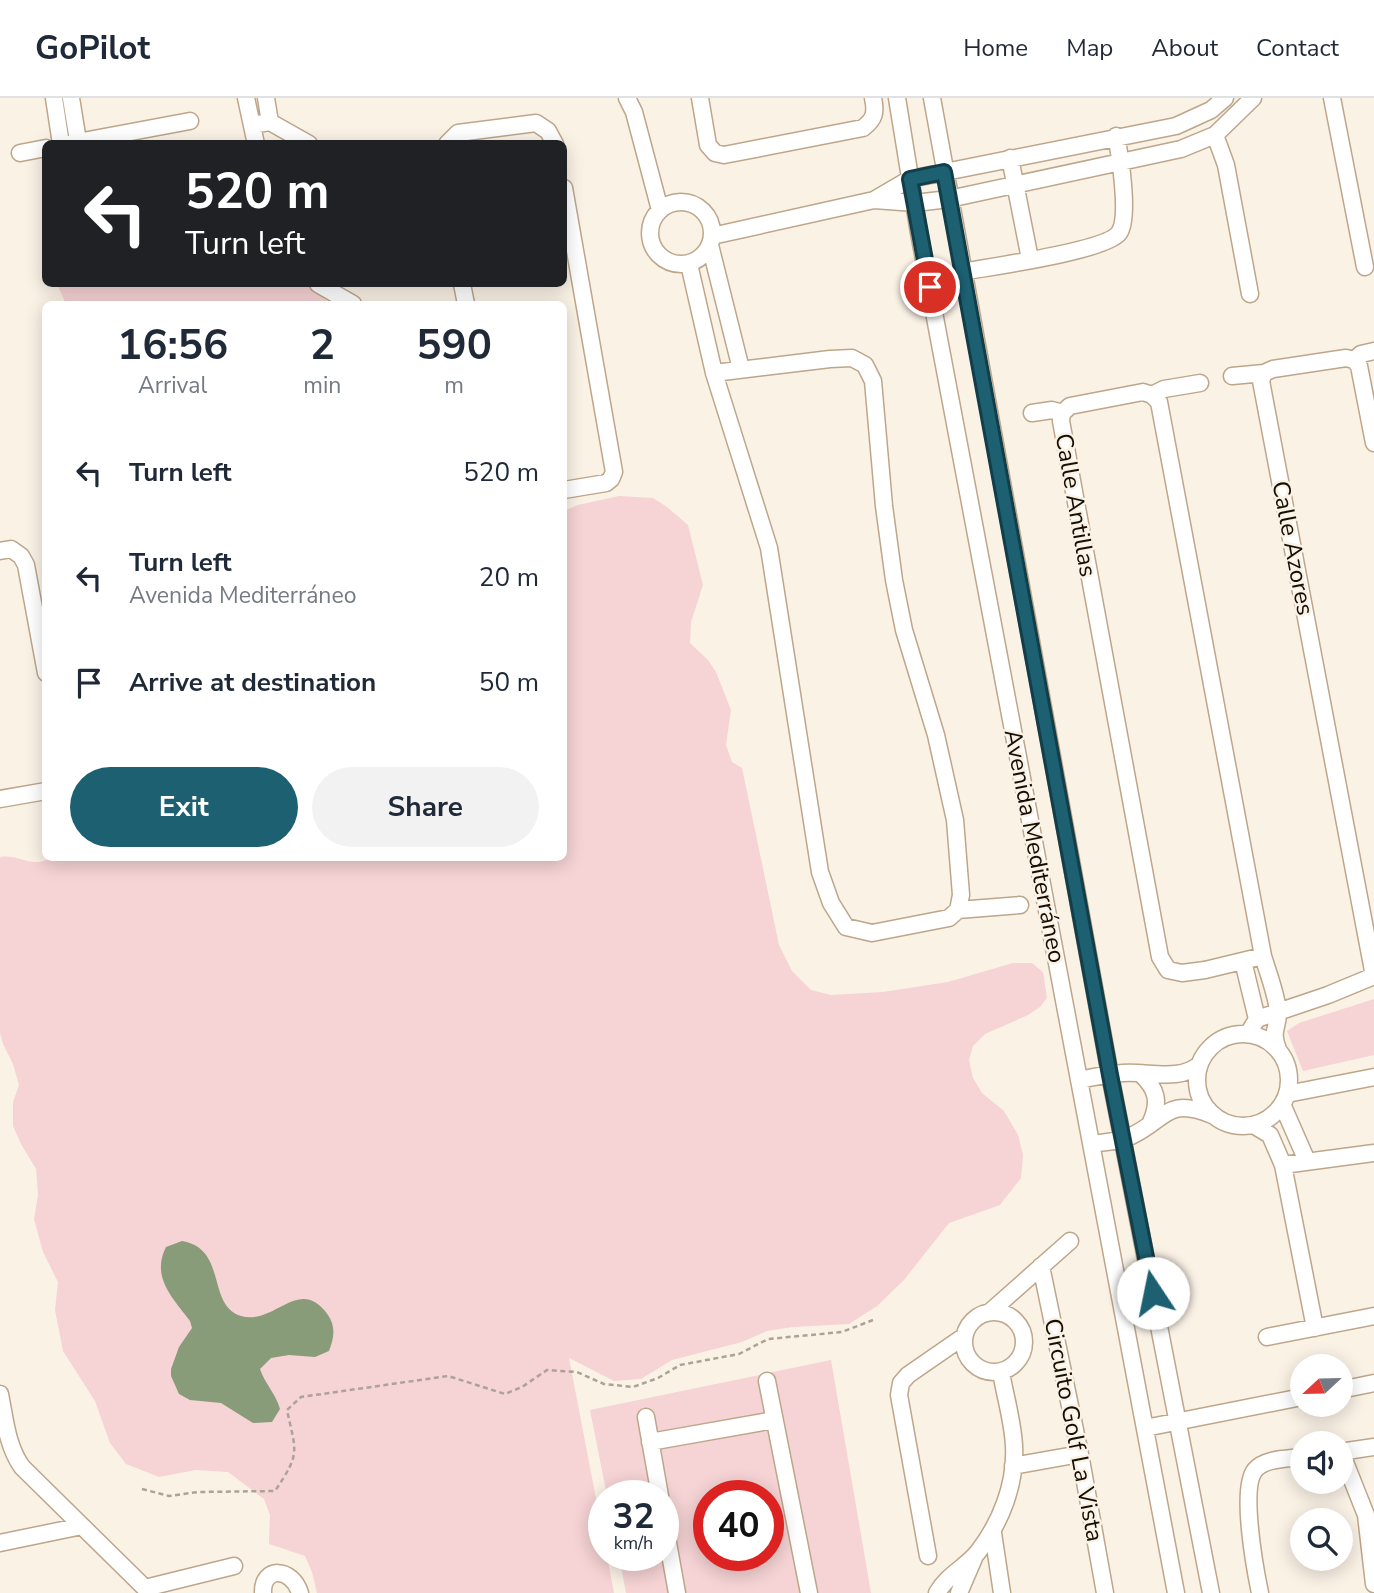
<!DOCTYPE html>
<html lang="en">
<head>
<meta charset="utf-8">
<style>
  body { margin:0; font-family:"Nunito Sans",sans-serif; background:#f2f2f3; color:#1f2937; height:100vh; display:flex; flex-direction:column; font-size:26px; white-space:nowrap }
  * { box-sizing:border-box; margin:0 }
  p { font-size:23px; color:#747a83 }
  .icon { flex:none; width:38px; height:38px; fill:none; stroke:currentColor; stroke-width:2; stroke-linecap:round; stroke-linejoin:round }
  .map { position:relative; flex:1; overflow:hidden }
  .panel { position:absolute; left:42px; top:203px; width:525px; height:560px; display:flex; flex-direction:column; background:#fff; border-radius:10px; box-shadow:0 4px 18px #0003 }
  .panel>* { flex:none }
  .top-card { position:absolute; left:42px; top:42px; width:525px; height:147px; border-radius:10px; box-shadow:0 4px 18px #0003; background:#202124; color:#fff; overflow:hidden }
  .needle { width:46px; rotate:248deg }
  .buttons { position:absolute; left:1290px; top:1256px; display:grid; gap:14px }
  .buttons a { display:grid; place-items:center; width:63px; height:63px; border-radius:50%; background:#fff; box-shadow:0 4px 18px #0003; font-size:35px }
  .speed { position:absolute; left:588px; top:1382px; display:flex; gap:14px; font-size:35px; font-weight:700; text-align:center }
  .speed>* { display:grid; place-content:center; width:91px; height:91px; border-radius:50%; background:#fff; box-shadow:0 4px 18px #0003; line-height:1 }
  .speed small { font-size:18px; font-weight:400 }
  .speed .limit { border:10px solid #d22; background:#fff; color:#111 }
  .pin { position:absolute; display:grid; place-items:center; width:60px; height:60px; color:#fff; margin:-30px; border:4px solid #fff; border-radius:50%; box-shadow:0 2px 7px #0007 }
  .me { position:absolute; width:77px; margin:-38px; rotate:349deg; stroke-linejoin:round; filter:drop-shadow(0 0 5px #0008) }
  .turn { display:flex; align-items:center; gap:24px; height:147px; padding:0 28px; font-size:32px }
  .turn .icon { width:91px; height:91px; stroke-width:2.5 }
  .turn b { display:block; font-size:49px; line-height:60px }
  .eta { display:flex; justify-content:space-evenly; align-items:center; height:119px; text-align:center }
  .eta b { font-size:42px; font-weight:700; line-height:49px }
  .primary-button { display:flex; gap:14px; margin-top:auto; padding:14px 28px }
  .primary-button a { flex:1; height:80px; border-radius:42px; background:#1c6072; color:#fff; font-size:28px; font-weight:700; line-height:80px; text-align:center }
  .primary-button a+a { background:#f2f2f3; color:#1f2937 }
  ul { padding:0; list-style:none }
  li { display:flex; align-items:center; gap:21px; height:105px; padding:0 28px }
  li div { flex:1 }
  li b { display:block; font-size:26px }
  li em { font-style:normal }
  header { display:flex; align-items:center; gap:42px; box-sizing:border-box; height:98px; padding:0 35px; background:#fff; border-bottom:2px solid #e0e1e3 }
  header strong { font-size:33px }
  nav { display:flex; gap:38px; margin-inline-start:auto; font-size:24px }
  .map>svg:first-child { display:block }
  .green { fill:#f6d3d4; fill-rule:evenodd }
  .water { fill:#889c7a }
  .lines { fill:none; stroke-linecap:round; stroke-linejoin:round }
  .minor-casing { stroke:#bda68a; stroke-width:19 }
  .path { stroke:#aca398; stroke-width:2.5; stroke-dasharray:5 3.5; stroke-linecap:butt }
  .minor { stroke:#fff; stroke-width:16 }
  .route-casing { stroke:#123e4a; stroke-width:18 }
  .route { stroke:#1c6072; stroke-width:12 }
  .labels { text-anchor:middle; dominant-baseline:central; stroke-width:5; stroke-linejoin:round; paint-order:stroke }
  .street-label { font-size:24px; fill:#150e04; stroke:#fbf2e6 }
</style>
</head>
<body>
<header>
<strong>GoPilot</strong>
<nav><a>Home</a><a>Map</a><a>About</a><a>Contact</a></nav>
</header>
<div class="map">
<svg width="1374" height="1495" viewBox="0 0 1374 1495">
  <rect width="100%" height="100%" fill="#fbf2e6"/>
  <path class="green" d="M57 186H302L313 191 331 206H66Z
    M619 398 653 400 667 409 688 427 703 487 691 524 690 545 708 562 716 574 731 612 726 647 732 664 742 670 779 847 792 873 811 892 831 897 883 894 948 884 1013 865H1032L1043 874 1047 900 1040 909 1028 917 985 936 973 948 969 962 973 980 982 995 1004 1013 1018 1037 1023 1057 1021 1080 1000 1107 949 1125 904 1182 877 1208 849 1226 793 1229 767 1233 742 1244 672 1262 641 1281 614 1283 569 1260 604 1442V1458H607L614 1495H317L312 1474 305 1458 269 1446 270 1417 264 1401 228 1374 196 1372 159 1379 126 1366 110 1345 95 1303 63 1253 55 1212 58 1184 43 1154 34 1121 38 1097 36 1071 21 1046 13 1028V1004L19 987 13 966 3 946 0 935V759C21 756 29 771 51 760H564V413L578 407Z
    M1374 901V957L1303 973 1287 933 1299 925Z
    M831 1262 871 1495H626L619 1458H663V1398H607L590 1312ZM709 1398H768V1458H709Z"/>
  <path class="water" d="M182 1143C228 1151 206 1207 241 1218 275 1228 299 1176 328 1217 336 1229 334 1240 329 1253L315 1259 289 1257 271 1260 260 1271C265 1286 276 1296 280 1311L272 1324 253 1325 221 1305 190 1302 179 1296 171 1278V1271L179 1249 192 1230 190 1223C172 1199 151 1179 166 1149Z"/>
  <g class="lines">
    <g class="minor-casing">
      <path id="minor" d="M54 0 61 46
        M71 0 78 43
        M246 0 256 46
        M266 0 270 24
        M627 0 634 14 660 112
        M700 0 708 47 715 55 724 57 863 30C875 21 876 14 873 0
        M897 0 919 135 1176 1495
        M932 0 1110 977 1211 1495
        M1332 0 1365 169
        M252 27 270 24 309 46
        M1215 37 1226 67 1250 196
        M67 46 190 23
        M447 46 458 35 536 25 548 33 555 46
        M20 55 46 50
        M1010 60 1030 161
        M564 90 614 374 611 381 606 385 564 392
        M874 102 910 81 1176 28 1211 12 1225 0
        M650 135a31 31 0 1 1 62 0a31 31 0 1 1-62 0Z
        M712 138 874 102 915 105 949 101 1181 51 1215 37 1253 0
        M710 147 741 271
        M689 166 714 275 769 450 820 774 831 805 846 829 872 835 949 820 958 812 961 797 955 722 936 637 904 532 894 482 884 408 873 283 865 267 852 260 830 261 714 275
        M962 174C989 169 1106 153 1119 135 1130 120 1120 57 1116 38
        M318 186 353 206
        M462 186 466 206
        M1354 262 1361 256 1374 253
        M1264 275 1261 283 1374 878
        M1264 275 1273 271 1346 260 1354 262 1359 268 1374 345
        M1232 278 1264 275
        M1152 297 1164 291 1200 285
        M1032 315 1052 312 1062 315
        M0 453 11 451 21 458 26 467 46 575
        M0 701 46 693
        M958 812 1020 807
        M1263 858 1205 872 1182 875 1168 872 1160 859 1061 323 1062 315 1070 308 1143 294 1152 297 1159 304 1263 858C1268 875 1276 895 1278 913 1279 928 1270 933 1278 951
        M1243 863 1257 921
        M1197 982a46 46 0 1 1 92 0a46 46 0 1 1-92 0Z
        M1248 936 1257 921 1328 897 1374 878
        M1141 976C1157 991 1160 1004 1151 1024
        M1079 982C1093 979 1108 976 1123 975 1148 973 1180 984 1200 966
        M1287 996 1374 979
        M1282 1006 1307 1063
        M1255 1028 1270 1037 1283 1067 1315 1230
        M1092 1046C1104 1044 1119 1044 1131 1038 1166 1022 1166 998 1212 1017
        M1283 1067 1374 1055
        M1041 1168 1080 1356 1105 1495
        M991 1213 1070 1143
        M964 1244a30 30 0 1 1 60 0a30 30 0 1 1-60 0Z
        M1267 1239 1374 1218
        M767 1283 809 1495
        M1340 1292 1374 1285
        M0 1296C5 1321 7 1348 22 1369L150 1495
        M646 1319 660 1398
        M1145 1330 1302 1299
        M650 1344 774 1322
        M1340 1354 1374 1349
        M1341 1354 1366 1417 1374 1486
        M1013 1368 1080 1356
        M663 1417 677 1495
        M993 1435 1002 1495
        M0 1445 82 1428
        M928 1458 899 1297 901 1285 908 1277 963 1239
        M145 1490 234 1468
        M263 1495C262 1468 292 1469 300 1495
        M937 1495C947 1477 966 1469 978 1454 1001 1424 1016 1386 1014 1348 1013 1324 1005 1298 1001 1274
        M959 1495 974 1460
        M1260 1495C1255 1471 1240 1390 1255 1372 1265 1360 1288 1361 1302 1359"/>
    </g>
    <path class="path" d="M142 1391 169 1398 198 1394 275 1393C301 1354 296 1355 287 1312L301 1299 448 1278 505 1296 522 1289 547 1272 577 1274 604 1286 633 1289 658 1280 680 1267 739 1256 768 1241 842 1234 873 1222"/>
    <use href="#minor" class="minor"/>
  </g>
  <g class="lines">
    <g class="route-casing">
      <path id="route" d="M930 189 910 81 944 74 1110 977 1153 1195"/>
    </g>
    <use href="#route" class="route"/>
  </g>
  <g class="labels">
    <g class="street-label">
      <text transform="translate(1076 407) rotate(80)">Calle Antillas</text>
      <text transform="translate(1293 450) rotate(79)">Calle Azores</text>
      <text transform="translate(1035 748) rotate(79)">Avenida Mediterráneo</text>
      <text transform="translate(1074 1332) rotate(79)">Circuito Golf La Vista</text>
    </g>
  </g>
</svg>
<div class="buttons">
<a><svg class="needle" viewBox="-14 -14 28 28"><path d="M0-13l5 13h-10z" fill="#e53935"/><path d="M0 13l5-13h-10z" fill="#747a83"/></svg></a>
<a><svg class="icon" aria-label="sound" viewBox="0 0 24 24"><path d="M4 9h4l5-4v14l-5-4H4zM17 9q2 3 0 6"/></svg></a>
<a><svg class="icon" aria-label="search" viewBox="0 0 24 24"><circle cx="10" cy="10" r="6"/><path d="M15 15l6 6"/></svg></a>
</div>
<div class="speed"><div>32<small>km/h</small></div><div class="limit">40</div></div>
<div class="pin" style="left:930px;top:189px;background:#d93025"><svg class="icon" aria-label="arrive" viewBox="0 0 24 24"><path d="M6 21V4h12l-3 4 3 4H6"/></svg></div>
<svg class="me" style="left:1153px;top:1195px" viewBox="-20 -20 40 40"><circle r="19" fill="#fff"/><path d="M0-13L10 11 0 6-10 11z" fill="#1c6072"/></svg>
<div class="top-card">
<div class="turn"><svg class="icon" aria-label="left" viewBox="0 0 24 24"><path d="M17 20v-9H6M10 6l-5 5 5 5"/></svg><div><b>520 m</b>Turn left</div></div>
</div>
<section class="panel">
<div class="eta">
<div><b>16:56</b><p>Arrival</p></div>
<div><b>2</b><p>min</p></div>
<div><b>590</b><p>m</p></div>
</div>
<ul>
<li><svg class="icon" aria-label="left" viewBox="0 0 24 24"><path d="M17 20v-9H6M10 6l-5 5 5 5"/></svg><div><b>Turn left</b></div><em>520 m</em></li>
<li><svg class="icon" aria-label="left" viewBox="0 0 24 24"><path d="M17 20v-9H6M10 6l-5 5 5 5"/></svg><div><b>Turn left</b><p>Avenida Mediterráneo</p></div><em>20 m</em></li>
<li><svg class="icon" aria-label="arrive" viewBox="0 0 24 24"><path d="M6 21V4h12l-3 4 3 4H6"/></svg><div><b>Arrive at destination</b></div><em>50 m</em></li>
</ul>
<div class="primary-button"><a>Exit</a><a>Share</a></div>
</section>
</div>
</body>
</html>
